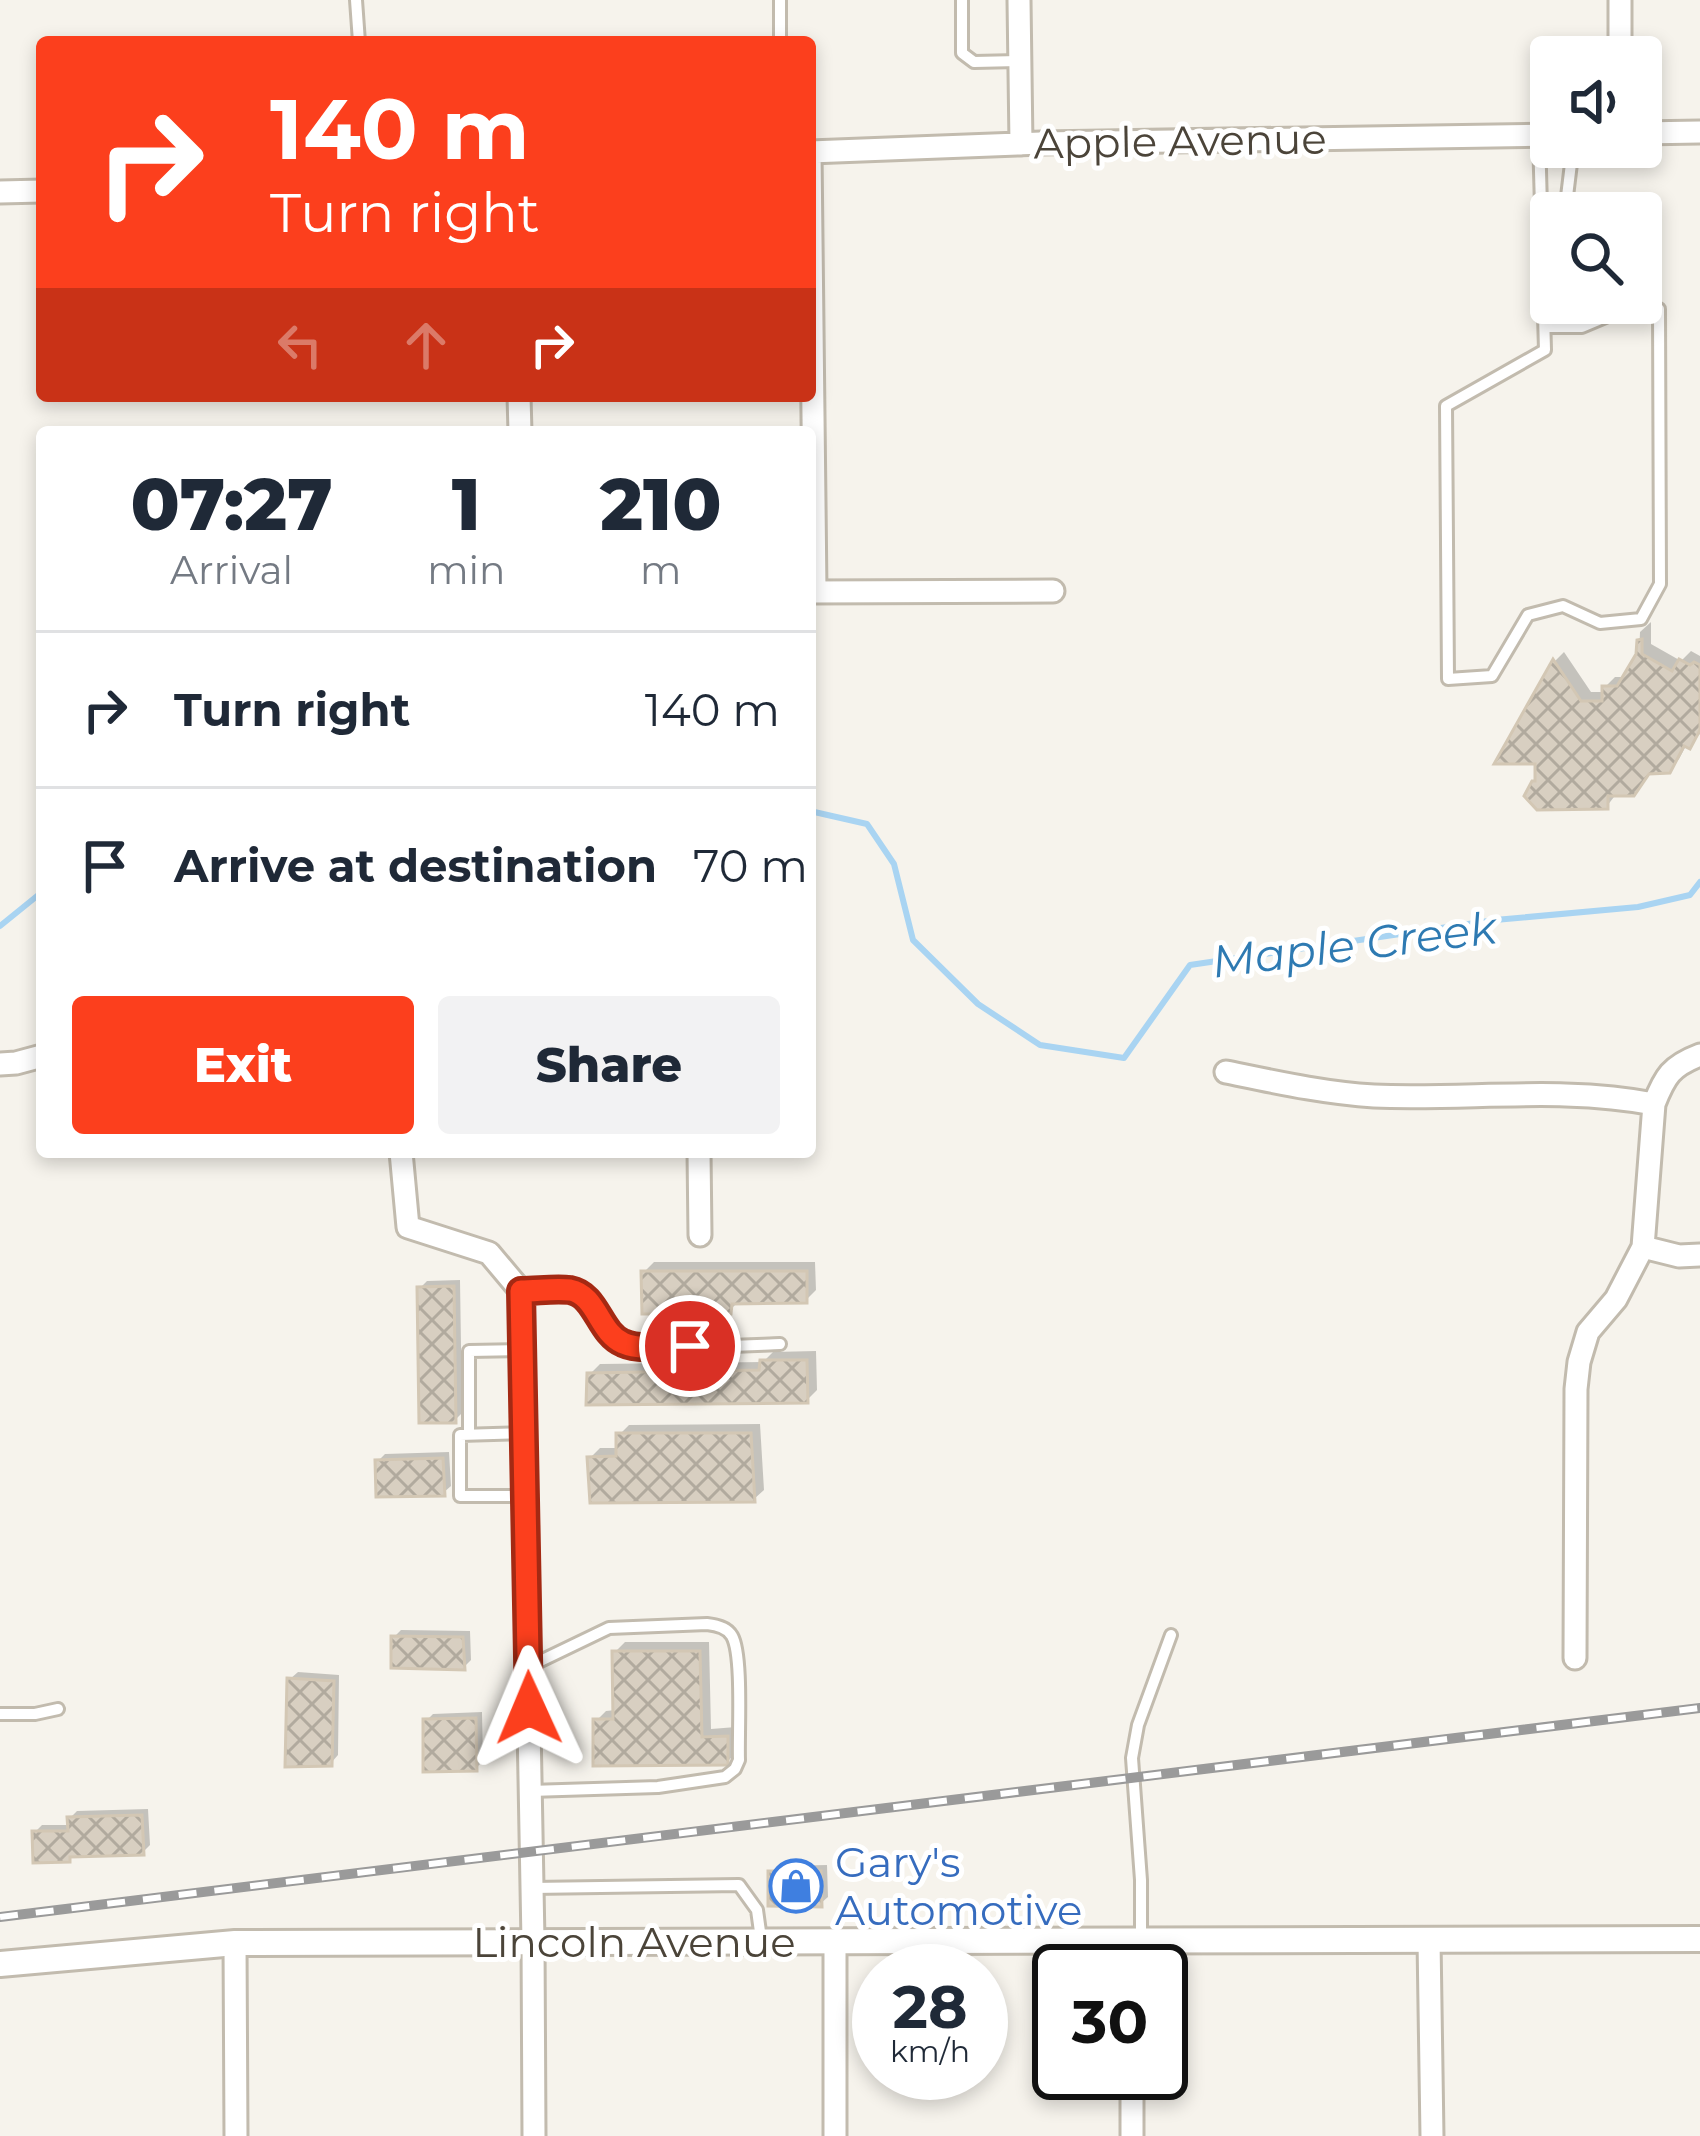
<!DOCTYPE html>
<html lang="en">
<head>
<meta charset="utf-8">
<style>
  body { margin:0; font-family:Montserrat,sans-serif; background:#f2f2f3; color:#1f2937; height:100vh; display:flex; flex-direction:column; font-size:45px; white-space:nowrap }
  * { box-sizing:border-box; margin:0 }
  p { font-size:39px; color:#747a83 }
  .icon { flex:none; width:66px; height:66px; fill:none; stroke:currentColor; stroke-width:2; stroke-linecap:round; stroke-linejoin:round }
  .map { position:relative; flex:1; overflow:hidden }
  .panel { position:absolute; left:36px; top:426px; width:780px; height:732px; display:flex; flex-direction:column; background:#fff; border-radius:12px; box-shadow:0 6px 18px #0003 }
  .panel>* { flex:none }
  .hud { position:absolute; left:36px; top:36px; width:780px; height:366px; border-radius:12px; box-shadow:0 6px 18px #0003; background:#fc3f1d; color:#fff; overflow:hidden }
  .controls { position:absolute; left:1530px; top:36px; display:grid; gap:24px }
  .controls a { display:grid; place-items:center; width:132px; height:132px; border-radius:12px; background:#fff; box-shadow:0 6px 18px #0003; font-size:60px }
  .speed { position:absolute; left:852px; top:1944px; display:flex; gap:24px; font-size:60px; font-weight:700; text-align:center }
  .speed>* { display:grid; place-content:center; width:156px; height:156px; border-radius:50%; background:#fff; box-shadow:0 6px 18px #0003; line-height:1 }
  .speed small { font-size:30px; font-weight:400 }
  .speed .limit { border:6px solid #111; border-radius:18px; background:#fff; color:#111 }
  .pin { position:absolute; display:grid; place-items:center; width:102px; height:102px; color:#fff; margin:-51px; border:6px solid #fff; border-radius:50%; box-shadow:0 3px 12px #0007 }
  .me { position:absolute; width:132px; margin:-66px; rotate:359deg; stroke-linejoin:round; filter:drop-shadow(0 0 9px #0008) }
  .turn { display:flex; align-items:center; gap:42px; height:252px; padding:0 36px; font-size:54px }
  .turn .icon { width:156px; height:156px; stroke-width:2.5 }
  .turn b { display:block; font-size:84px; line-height:102px }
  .lanes { display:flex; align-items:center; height:114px; padding:0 36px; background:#0003; justify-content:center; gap:60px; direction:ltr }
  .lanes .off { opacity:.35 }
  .eta { display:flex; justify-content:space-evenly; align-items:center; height:204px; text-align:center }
  .eta b { font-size:72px; font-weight:800; line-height:84px }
  .cta { display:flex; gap:24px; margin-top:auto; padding:24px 36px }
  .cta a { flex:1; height:138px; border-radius:12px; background:#fc3f1d; color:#fff; font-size:48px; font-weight:800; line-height:138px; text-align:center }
  .cta a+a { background:#f2f2f3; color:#1f2937 }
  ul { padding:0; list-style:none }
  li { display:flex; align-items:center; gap:36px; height:156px; padding:0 36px; border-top:3px solid #e0e1e3 }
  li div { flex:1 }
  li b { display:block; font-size:45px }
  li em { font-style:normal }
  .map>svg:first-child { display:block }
  .shadow { fill:#0003 }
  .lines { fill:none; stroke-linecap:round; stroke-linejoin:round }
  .stream { stroke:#a9d4f2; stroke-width:6 }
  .building { fill:url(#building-cross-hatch); stroke:#d3c7b4; stroke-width:3 }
  .service-casing { stroke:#c2bbae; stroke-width:16 }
  .minor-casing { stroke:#c2bbae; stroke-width:27 }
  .tertiary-casing { stroke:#c2bbae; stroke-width:30 }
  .service { stroke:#fff; stroke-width:10 }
  .minor { stroke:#fff; stroke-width:21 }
  .tertiary { stroke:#fff; stroke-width:24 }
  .rail-casing { stroke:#9a9a9a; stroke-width:10 }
  .rail { stroke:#fff; stroke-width:6; stroke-dasharray:18; stroke-linecap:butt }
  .route-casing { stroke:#a42913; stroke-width:30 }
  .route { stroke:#fc3f1d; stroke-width:21 }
  .labels { text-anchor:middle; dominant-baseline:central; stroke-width:10; stroke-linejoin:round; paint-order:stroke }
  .street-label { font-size:42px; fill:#4b4439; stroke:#fff }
  .shop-label { font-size:42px; fill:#366cbe; stroke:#fff; text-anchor:start }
  .water-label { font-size:45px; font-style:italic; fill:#2e7ab2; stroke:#fff }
</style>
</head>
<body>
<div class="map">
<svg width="1700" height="2136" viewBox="0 0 1700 2136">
  <defs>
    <pattern id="building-cross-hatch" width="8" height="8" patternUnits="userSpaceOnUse" patternTransform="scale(3)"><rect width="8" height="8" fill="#d8cfc1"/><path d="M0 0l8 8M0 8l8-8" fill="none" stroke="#b1aa9e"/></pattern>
  </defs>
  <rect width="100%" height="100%" fill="#f6f3ec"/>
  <path class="shadow" d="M1651 622V644L1681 661 1691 651 1700 656V734L1687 744 1679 759 1668 770 1651 771 1633 793H1617L1607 806 1538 779V761H1499L1555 661 1564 652 1591 692H1605V687L1615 677H1626L1639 655 1640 632Z
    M654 1262H815L816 1290 806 1300 739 1301 729 1311 644 1272Z
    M460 1280 462 1413 455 1420 420 1288 427 1281Z
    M816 1351 817 1390 807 1400 590 1374 600 1364 763 1362 773 1352Z
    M760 1424 764 1490 754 1499 590 1458 600 1448H619V1435L629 1425Z
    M449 1452 451 1486 443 1493 378 1461 385 1454Z
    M401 1630 470 1631 471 1660 464 1667 394 1637Z
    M625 1642H709L711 1729 736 1727 737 1752 727 1762 596 1721 606 1711 616 1710 615 1652Z
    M298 1672 339 1675 338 1755 331 1763 290 1679Z
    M482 1712 483 1761 476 1768 426 1721 433 1714Z
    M148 1809 150 1845 143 1852 74 1854 68 1859 35 1832 42 1825H71L70 1818 77 1811Z
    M827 1865 828 1897 820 1904 771 1873 778 1866Z"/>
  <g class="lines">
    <path class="stream" d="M810 811 867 824 894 864 913 940 978 1004 1040 1045 1124 1058 1190 965 1495 920 1638 907 1690 895 1700 882
      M0 926 42 892"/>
  </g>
  <path class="building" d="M1642 639V654L1672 671 1679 659 1690 665 1694 662 1700 665V730L1690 749 1684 746 1670 773 1649 774 1634 796H1608V809L1537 810 1524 796 1532 781H1535V764H1494L1553 659 1581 701H1602V686H1617L1636 654 1637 640Z
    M641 1271H807V1303L732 1304 731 1314H642Z
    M454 1286 456 1423H419L417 1287Z
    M760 1360H807L808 1403 586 1405 587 1373 759 1370Z
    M616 1433H751L755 1502 590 1503 587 1457 616 1456Z
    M443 1458 445 1496 376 1497 375 1460Z
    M391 1636 463 1637 465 1670 391 1668Z
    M612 1651H700L702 1737 728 1736V1765L593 1766V1719H613Z
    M287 1678 334 1681 332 1766 285 1767Z
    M476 1718 477 1771 423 1772V1719Z
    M142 1815 144 1855 70 1857V1862L33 1863 32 1831H68L67 1817Z
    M768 1871H821L822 1907 768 1906Z"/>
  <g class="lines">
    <g class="service-casing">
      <path id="service" d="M356 0 359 42
        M780 0V42
        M962 0V53L974 62 1020 61
        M1539 135 1545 350 1446 406 1448 679 1492 676 1528 615 1563 606 1600 623 1641 619 1660 584 1659 309 1620 311 1582 327H1546
        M1565 213 1573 147
        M521 1291C550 1290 580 1284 597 1313 602 1322 609 1336 620 1342 637 1352 752 1345 780 1344
        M523 1433 460 1435V1496H525
        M469 1434V1351L521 1350
        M528 1667 609 1628 707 1624C716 1625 727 1627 732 1636 743 1655 738 1734 739 1760L735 1769 725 1777 658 1787 530 1791
        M0 1714H35L58 1709
        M532 1888 739 1885 757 1910 761 1939
        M1141 1939V1880L1132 1758 1138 1725 1171 1635"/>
    </g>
    <g class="minor-casing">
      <path id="minor" d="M1019 0 1021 144
        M1620 0V57
        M1641 133 1700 132
        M810 152 1041 143 1551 135
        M810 152 815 591
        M0 192 42 191
        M519 396 520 432
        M810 592 1053 591
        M0 1064 16 1063 42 1056
        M1226 1072C1275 1082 1324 1093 1374 1096 1467 1100 1563 1086 1654 1104
        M401 1152 408 1227 489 1253 521 1291 533 1941 534 2136
        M699 1152 700 1235
        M1643 1247 1679 1256 1700 1255
        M1575 1658 1576 1389 1579 1362 1588 1332 1616 1299 1643 1247 1654 1104C1665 1076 1671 1066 1700 1055
        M1429 1940 1432 2136
        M1131 1942V1971
        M235 1943 236 2136
        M835 1943V2136
        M1132 2073V2136"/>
    </g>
    <g class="tertiary-casing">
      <path id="tertiary" d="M0 1964 235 1943 1700 1939"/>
    </g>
    <use href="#service" class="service"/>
    <use href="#minor" class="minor"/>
    <use href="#tertiary" class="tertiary"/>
    <g class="rail-casing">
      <path id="rail" d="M0 1917 1700 1708"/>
    </g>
    <use href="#rail" class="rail"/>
  </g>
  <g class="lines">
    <g class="route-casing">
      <path id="route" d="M529 1708 521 1291C537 1291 555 1288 570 1290 597 1295 599 1333 623 1343 641 1351 670 1346 690 1346"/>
    </g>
    <use href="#route" class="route"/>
  </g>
  <defs>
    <g id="shop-ring" transform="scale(2.7)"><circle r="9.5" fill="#fff" stroke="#3f7fe0" stroke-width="1.5"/><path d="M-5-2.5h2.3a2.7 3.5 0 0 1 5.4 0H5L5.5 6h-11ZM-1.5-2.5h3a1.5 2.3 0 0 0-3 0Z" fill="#3f7fe0"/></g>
  </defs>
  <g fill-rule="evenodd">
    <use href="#shop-ring" x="796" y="1886"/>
  </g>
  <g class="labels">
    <g class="street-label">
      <text transform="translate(1180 141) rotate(-1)">Apple Avenue</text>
      <text x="634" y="1942">Lincoln Avenue</text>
    </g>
    <g class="shop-label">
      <text x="835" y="1862">Gary's<tspan x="835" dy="48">Automotive</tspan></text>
    </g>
    <g class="water-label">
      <text transform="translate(1354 944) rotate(-7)">Maple Creek</text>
    </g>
  </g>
</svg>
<div class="controls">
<a><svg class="icon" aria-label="sound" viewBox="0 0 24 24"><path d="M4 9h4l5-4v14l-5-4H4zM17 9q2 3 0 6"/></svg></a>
<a><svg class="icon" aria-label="search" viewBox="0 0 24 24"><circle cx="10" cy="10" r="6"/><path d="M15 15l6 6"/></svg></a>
</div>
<div class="speed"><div>28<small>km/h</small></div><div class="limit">30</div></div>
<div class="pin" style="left:690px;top:1346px;background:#d93025"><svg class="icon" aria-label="arrive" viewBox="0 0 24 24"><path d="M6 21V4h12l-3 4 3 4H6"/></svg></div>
<svg class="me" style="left:529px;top:1708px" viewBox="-20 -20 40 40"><path d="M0-17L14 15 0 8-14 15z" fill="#fc3f1d" stroke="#fff" stroke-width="4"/></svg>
<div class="hud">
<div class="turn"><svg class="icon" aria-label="right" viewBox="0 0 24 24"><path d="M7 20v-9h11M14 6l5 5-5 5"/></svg><div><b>140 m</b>Turn right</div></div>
<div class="lanes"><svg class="icon off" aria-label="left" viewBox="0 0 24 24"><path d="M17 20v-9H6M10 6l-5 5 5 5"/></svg><svg class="icon off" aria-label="ahead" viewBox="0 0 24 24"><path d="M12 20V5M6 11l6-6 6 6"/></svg><svg class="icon" aria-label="right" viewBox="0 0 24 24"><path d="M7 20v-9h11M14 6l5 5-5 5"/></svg></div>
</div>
<section class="panel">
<div class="eta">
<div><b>07:27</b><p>Arrival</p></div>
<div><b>1</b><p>min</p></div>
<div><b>210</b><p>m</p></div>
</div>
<ul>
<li><svg class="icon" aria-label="right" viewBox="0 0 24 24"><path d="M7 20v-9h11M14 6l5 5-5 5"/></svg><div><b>Turn right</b></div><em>140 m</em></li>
<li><svg class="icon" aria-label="arrive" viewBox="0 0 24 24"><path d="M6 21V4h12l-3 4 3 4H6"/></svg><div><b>Arrive at destination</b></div><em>70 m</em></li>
</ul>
<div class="cta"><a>Exit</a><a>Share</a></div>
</section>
</div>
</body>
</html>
